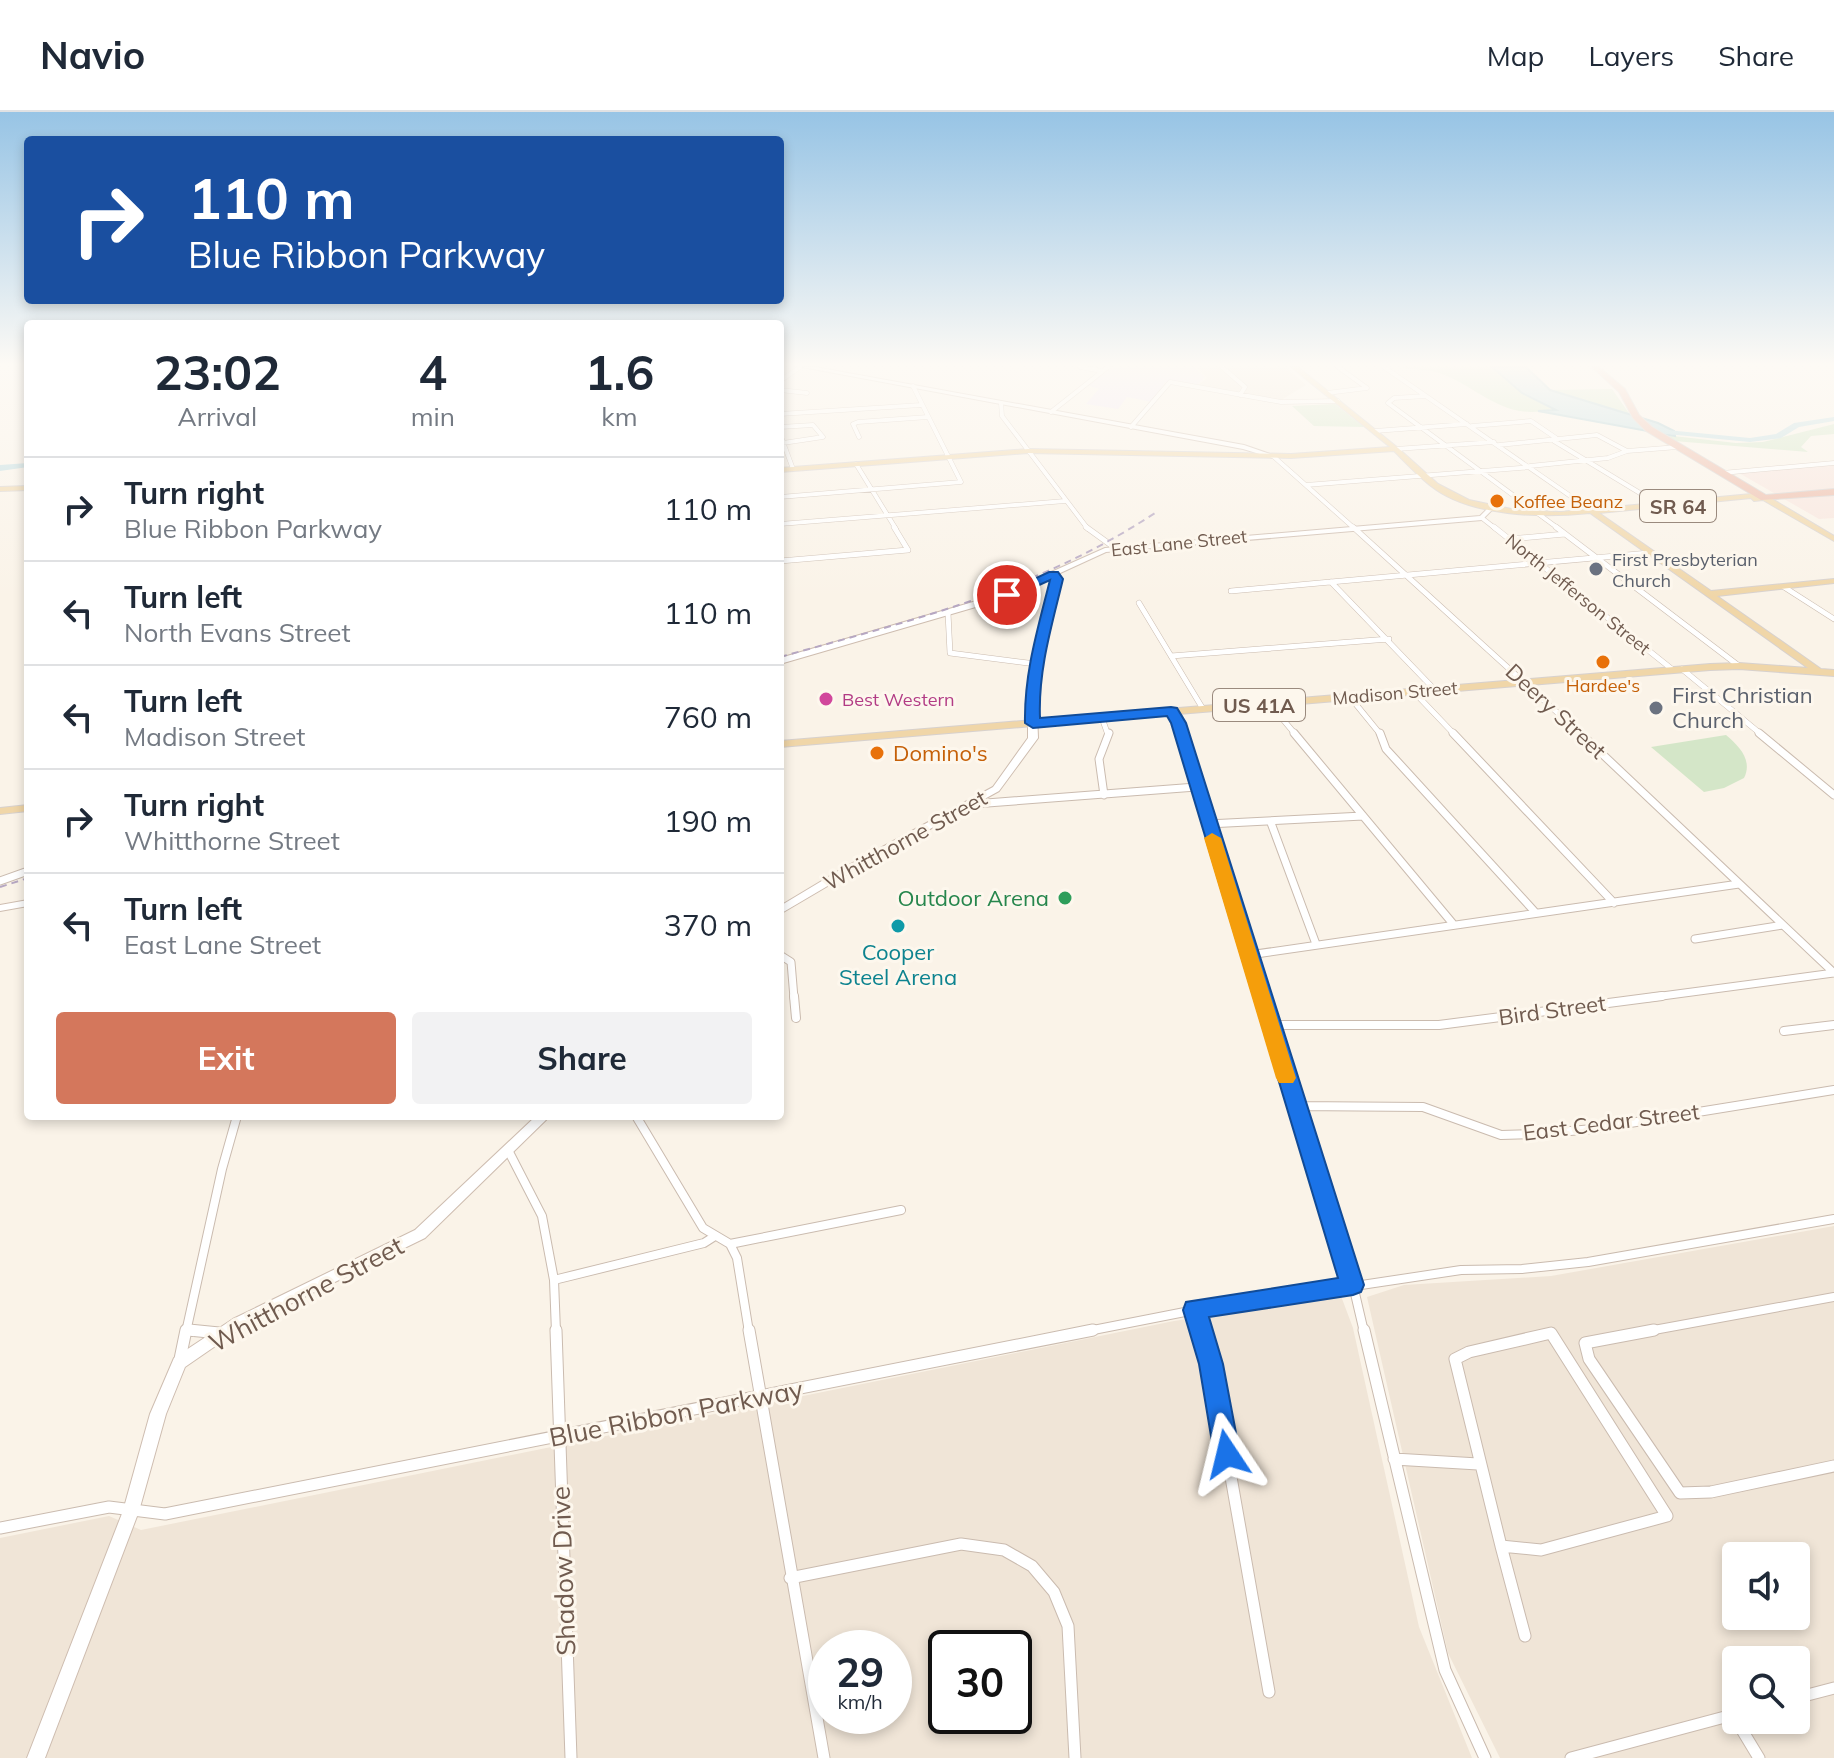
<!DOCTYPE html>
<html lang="en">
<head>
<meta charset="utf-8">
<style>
  body { margin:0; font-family:Mulish,sans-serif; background:#f2f2f3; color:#1f2937; height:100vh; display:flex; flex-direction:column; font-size:30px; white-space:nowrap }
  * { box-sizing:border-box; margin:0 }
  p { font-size:26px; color:#747a83 }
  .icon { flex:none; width:44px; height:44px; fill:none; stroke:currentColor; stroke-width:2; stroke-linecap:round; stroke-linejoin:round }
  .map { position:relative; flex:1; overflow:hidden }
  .sheet { position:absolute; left:24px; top:208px; width:760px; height:800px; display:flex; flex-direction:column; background:#fff; border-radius:8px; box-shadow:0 4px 12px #0003 }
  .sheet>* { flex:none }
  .hud { position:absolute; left:24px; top:24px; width:760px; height:168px; border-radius:8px; box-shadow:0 4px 12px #0003; background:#1a4fa0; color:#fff; overflow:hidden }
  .fabs { position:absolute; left:1722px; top:1430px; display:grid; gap:16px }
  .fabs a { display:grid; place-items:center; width:88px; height:88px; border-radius:8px; background:#fff; box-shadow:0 4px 12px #0003; font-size:40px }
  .speed { position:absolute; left:808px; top:1518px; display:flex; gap:16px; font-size:40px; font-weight:700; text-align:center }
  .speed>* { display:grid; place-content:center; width:104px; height:104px; border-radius:50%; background:#fff; box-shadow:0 4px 12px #0003; line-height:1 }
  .speed small { font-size:20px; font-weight:400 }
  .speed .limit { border:4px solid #111; border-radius:12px; background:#fff; color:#111 }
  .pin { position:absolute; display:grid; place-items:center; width:68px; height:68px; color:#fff; margin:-34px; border:4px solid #fff; border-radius:50%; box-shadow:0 2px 8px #0007 }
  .me { position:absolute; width:88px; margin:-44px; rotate:350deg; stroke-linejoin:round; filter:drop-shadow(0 0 6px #0008) }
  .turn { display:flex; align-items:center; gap:28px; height:168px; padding:0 32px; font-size:36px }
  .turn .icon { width:104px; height:104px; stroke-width:2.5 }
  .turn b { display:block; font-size:56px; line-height:68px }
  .eta { display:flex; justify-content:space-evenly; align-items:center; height:136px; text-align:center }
  .eta b { font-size:48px; font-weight:700; line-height:56px }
  .primary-button { display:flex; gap:16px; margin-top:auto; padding:16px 32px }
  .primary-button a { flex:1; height:92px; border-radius:8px; background:#d4775c; color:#fff; font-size:32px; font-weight:700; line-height:92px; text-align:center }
  .primary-button a+a { background:#f2f2f3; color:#1f2937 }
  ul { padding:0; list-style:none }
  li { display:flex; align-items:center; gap:24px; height:104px; padding:0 32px; border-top:2px solid #e0e1e3 }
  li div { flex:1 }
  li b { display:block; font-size:30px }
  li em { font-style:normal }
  header { display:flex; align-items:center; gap:48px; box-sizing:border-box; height:112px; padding:0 40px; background:#fff; border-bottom:2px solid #e0e1e3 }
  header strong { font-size:38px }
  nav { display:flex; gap:44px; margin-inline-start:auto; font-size:28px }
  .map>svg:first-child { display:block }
  .residential { fill:#f0e5d7; fill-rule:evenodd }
  .commercial { fill:#f8e5dd }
  .education { fill:#f0e4f6 }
  .green { fill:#d4e6c8 }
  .water { fill:#bedce1; stroke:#a6cad1; stroke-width:2 }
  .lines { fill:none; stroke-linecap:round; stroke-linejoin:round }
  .river { fill:#bedce1; fill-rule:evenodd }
  .street-far4-casing { stroke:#cabbaf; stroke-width:5 }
  .street-far3-casing { stroke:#cabbaf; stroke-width:6 }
  .street-far2-casing { stroke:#cabbaf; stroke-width:9 }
  .street-far1-casing { stroke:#cabbaf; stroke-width:10 }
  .street-casing { stroke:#cabbaf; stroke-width:13 }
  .secondary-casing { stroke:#cebdb0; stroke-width:2 }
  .primary-casing { stroke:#d7d1ce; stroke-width:2 }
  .highway-casing { stroke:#d7d1ce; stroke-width:2 }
  .street-far4 { stroke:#fff; stroke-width:4 }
  .street-far3 { stroke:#fff; stroke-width:5 }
  .street-far2 { stroke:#fff; stroke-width:7 }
  .street-far1 { stroke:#fff; stroke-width:8 }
  .street { stroke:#fff; stroke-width:11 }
  .secondary { fill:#fff; fill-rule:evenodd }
  .primary { fill:#f0d6a8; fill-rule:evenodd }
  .highway { fill:#ecb9a6; fill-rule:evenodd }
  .rail { stroke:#b6a7c2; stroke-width:2; stroke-dasharray:7 5; stroke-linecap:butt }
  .route { fill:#1a73e8; stroke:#114b97; stroke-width:2 }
  .slow { fill:#f59e0b }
  .food-dot { fill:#e8710a; stroke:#fdf7ed; stroke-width:3 }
  .worship-dot { fill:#6b7280; stroke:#fdf7ed; stroke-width:3 }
  .hotel-dot { fill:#d1479c; stroke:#fdf7ed; stroke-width:3 }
  .leisure-dot { fill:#2e9e5b; stroke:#fdf7ed; stroke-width:3 }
  .culture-dot { fill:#0f9aa8; stroke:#fdf7ed; stroke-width:3 }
  .labels { text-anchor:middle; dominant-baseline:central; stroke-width:6; stroke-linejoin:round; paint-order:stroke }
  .far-food-label { font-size:18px; fill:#c56008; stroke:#fdf7ed; text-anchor:start }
  .far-street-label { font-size:18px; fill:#705b4f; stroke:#fdf7ed }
  .far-worship-label { font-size:18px; fill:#5b616d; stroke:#fdf7ed; text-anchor:start }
  .far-hotel-label { font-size:18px; fill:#b23c85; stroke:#fdf7ed; text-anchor:start }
  .shield { fill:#fdf7ed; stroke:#9a8a7e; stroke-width:2 }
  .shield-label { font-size:20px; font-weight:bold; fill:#705b4f }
  .worship-label { font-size:22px; fill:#5b616d; stroke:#fdf7ed; text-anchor:start }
  .street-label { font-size:22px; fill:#705b4f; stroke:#fdf7ed }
  .food-label { font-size:22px; fill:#c56008; stroke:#fdf7ed; text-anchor:start }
  .leisure-label { font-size:22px; fill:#27864d; stroke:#fdf7ed; text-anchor:end }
  .culture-label { font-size:22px; fill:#0d838f; stroke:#fdf7ed }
  .near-street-label { font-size:26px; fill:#705b4f; stroke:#fdf7ed }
</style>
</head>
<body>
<header>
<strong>Navio</strong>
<nav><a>Map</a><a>Layers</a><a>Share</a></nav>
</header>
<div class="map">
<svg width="1834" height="1646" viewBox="0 0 1834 1646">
  <rect width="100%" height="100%" fill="#faf3e8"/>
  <path class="residential" d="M1197 255H1285L1306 273 1281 288 1197 274 1207 266Z
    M1834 1114V1646H1500L1448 1541 1367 1185 1404 1173 1551 1164ZM1736 1444H1796V1504H1736ZM1736 1548H1796V1608H1736Z
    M1341 1184 1353 1216 1419 1515 1472 1646H0V1426L109 1404 141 1418 1174 1209ZM826 1536H894V1604H826ZM946 1536H1014V1604H946Z"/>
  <path class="commercial" d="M1834 353V406L1819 407 1739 361Z"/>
  <path class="education" d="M1115 255H1194L1205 265 1196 274 1165 270 1152 290 1127 285 1118 297 1086 292 1099 277 1086 273Z"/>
  <path class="green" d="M1400 255H1492L1522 281 1552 297C1502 311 1477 272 1436 260 1425 257 1412 258 1400 255Z
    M1612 277 1631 304C1604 293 1578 287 1550 278Z
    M1335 292 1364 315 1314 314 1292 294Z
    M1834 312V322L1811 324 1801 335 1808 340 1674 329 1664 323 1736 331 1763 330Z
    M1726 623C1739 634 1753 648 1744 666L1724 676 1704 680 1651 635Z"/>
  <path class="water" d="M1492 255H1526L1550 278 1658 311 1674 319 1675 324 1538 299 1556 298 1522 281Z"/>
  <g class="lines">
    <path class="river" d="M1834 305V309L1799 315 1781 326 1750 330 1656 321 1652 319 1656 317 1750 326 1776 322 1794 311Z
      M28 351V355L0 359V353Z"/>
    <g class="street-far4-casing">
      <path id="street-far4" d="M1080 255 1102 259
        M1222 255 1245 275 1240 283
        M1384 255 1592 399
        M780 269 800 255
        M780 278 807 281
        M1327 281 1367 276 1338 255
        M1425 284 1394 286 1388 291 1559 417
        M1001 291 1002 304 1088 417
        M1051 300 1108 255
        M780 302 921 293
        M1472 314 1531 309 1556 326
        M780 315 813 313 823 325 783 331
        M1131 315 1170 270 1281 290 1338 289
        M1375 319 1467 312
        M780 322 793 357
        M859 325 853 312 858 310 928 305
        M1554 329 1663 395
        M1499 333 1597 323 1627 339
        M1396 337 1494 330
        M1273 344 1355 417
        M856 352 896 417
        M1530 354 1608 346 1627 339 1678 335
        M1722 361 1834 351
        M1306 373 1531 355
        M780 385 961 370 913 274
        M1482 406 1496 417
        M780 412 1065 389"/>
    </g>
    <g class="street-far3-casing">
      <path id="street-far3" d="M1086 415 1115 436
        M1353 415 1582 623
        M1494 415 1673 558
        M1556 415 1739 554
        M1509 427 1565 422
        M780 449 908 438 894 415
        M1331 470 1435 578
        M1784 475 1834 507
        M1231 479 1649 441
        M1139 491 1203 597
        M948 501 950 541 1036 552
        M1171 544 1389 527
        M1682 557 1762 623
        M1413 579 1455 623
        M1350 585 1381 623
        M1270 592 1296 623
        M1171 599 1182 623
        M1102 606 1108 623"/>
    </g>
    <g class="street-far2-casing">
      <path id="street-far2" d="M1181 621 1264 886
        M1294 621 1454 813
        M1380 621 1386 637 1535 800
        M1453 621 1614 791
        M1580 621 1834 861
        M1759 621 1834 683
        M1104 683 1099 647 1109 621
        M974 692 1196 675
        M1271 711 1316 832
        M1208 712 1363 704
        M0 769 28 759
        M1695 827 1783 813
        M780 843 791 850 794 886
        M1249 843 1739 772
        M1647 886 1834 861"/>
    </g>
    <g class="street-far1-casing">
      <path id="street-far1" d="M794 884 796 906
        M1263 884 1353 1173 1364 1220
        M1270 913H1439L1662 884
        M1784 919 1834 913
        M1295 994 1423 995 1501 1023 1536 1022 1593 1017 1834 978
        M636 1004 703 1116 730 1132 737 1146 749 1220
        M509 1040 542 1104 554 1168 556 1220
        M730 1132 901 1098
        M554 1168 704 1131 715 1124
        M1195 1198 1202 1220
        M187 1217 193 1220
        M186 1220 222 1057 237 1004
        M1083 1220 1195 1198 1461 1158 1522 1157 1588 1150 1834 1107
        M1643 1220 1834 1185"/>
    </g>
    <g class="street-casing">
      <path id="street" d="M189 1218 219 1221
        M556 1218 571 1646
        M749 1218 824 1646
        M1201 1218 1211 1252 1269 1580
        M1364 1218 1445 1558 1485 1646
        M1654 1218 1585 1231 1589 1247 1680 1381 1711 1380 1834 1354
        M1551 1221 1667 1404 1541 1438 1501 1434 1455 1247 1469 1240Z
        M180 1247 186 1218
        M1394 1347 1478 1352
        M0 1416 109 1395 165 1402 1093 1218
        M1501 1434 1525 1524
        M790 1466 961 1432 1004 1438 1032 1454 1054 1480 1068 1514 1075 1646
        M1796 1586 1834 1576
        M1736 1608 1759 1646
        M1571 1646 1736 1602"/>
    </g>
    <g class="secondary-casing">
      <path id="secondary" d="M802 255H815L1244 333 1276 344 1273 346 1243 337Z
        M1489 395 1494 396 1482 408 1106 440 1058 462 1061 472 1036 576 1038 626 999 679 848 762 780 802V794L840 758 993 675 1028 626V576L1053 472 1051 466 1010 485 780 552V546L1004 481 1105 436 1480 404Z
        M28 788V794L0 799V793Z
        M536 1004H550L425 1126 243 1215 185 1255 166 1302 139 1399 45 1646H27L123 1399 150 1302 174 1246 233 1207 415 1118Z"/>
    </g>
    <g class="primary-casing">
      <path id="primary" d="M1291 255H1298L1398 336 1438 372 1469 388 1516 398 1560 400 1762 381V384H1767L1834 424V429L1763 388 1754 389 1751 386 1599 401 1711 479 1834 467V471L1717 484 1821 557 1834 558V564L1739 557 1710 558 780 635V629L1710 552 1739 551 1808 556 1590 401C1543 406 1470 405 1431 374 1418 364 1406 351 1394 339L1291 346 1028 341 780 360V356L1028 337 1291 342 1390 335Z
        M28 374V378L0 379V375Z
        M28 693V699L0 702V696Z"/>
    </g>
    <g class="highway-casing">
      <path id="highway" d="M1592 255H1599L1625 277 1639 303 1652 315 1766 383 1834 377V383L1761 388 1646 319 1633 306 1619 280Z"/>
    </g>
    <use href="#street-far4" class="street-far4"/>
    <use href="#street-far3" class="street-far3"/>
    <use href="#street-far2" class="street-far2"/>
    <use href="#street-far1" class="street-far1"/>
    <use href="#street" class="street"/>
    <use href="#secondary" class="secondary"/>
    <use href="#primary" class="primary"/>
    <use href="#highway" class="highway"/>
    <path class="rail" d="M780 545C916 507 1039 478 1158 399
      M0 775 28 766"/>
  </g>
  <linearGradient id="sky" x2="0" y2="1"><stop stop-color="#97c4e5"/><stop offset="0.52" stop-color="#fdfaf5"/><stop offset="1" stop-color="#fdfaf5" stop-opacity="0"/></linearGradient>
  <rect width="1834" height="486" fill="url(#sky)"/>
  <path class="route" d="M1049 460H1058L1063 467C1052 513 1038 558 1040 606L1171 595 1177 596 1186 611 1364 1173 1361 1180 1353 1183 1209 1205 1223 1252 1240 1342 1236 1350 1227 1354 1217 1350 1214 1342 1199 1252 1183 1198 1186 1190 1338 1166 1171 611 1167 604 1033 616 1025 611C1024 561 1038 516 1050 468L1011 486 1000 483Z"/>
  <path class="slow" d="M1212 721 1221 726 1296 966 1293 971H1279L1276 966 1204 726Z"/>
  <g class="food-dot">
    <circle cx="1497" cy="389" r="8"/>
    <circle cx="1603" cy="550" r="8"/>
    <circle cx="877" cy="641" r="8"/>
  </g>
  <g class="worship-dot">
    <circle cx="1596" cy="457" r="8"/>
    <circle cx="1656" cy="596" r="8"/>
  </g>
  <circle class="hotel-dot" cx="826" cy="587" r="8"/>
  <circle class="leisure-dot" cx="1065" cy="786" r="8"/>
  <circle class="culture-dot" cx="898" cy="814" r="8"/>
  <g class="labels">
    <g class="far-food-label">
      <text x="1513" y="389">Koffee Beanz</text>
      <text x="1603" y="573" text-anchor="middle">Hardee's</text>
    </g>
    <g class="far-street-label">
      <text transform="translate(1179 431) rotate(-6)">East Lane Street</text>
      <text transform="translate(1578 482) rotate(39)">North Jefferson Street</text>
      <text transform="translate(1395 581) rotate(-5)">Madison Street</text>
    </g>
    <g class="far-worship-label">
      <text x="1612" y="447">First Presbyterian<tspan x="1612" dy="21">Church</tspan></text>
    </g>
    <g class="far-hotel-label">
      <text x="842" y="587">Best Western</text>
    </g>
    <g class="shield">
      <rect x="1640" y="378" width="76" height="32" rx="6"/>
      <rect x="1213" y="577" width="92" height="32" rx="6"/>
    </g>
    <g class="shield-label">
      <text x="1678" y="394">SR 64</text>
      <text x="1259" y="593">US 41A</text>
    </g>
    <g class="worship-label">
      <text x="1672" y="583">First Christian<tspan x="1672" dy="25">Church</tspan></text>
    </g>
    <g class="street-label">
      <text transform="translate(1556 599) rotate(43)">Deery Street</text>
      <text transform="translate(905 728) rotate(-29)">Whitthorne Street</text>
      <text transform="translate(1552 898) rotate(-8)">Bird Street</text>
      <text transform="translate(1611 1010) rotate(-7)">East Cedar Street</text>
    </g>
    <g class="food-label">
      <text x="893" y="641">Domino's</text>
    </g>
    <g class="leisure-label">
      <text x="1049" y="786">Outdoor Arena</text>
    </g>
    <g class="culture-label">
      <text x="898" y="840">Cooper<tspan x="898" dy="25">Steel Arena</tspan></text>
    </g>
    <g class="near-street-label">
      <text transform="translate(306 1182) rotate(-28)">Whitthorne Street</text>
      <text transform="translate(676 1301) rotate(-11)">Blue Ribbon Parkway</text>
      <text transform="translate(563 1459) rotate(-92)">Shadow Drive</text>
    </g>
  </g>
</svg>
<div class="fabs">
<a><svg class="icon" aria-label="sound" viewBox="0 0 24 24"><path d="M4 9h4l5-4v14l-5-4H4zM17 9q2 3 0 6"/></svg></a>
<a><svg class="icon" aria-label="search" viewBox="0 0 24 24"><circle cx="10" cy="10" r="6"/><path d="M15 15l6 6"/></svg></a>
</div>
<div class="speed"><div>29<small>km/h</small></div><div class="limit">30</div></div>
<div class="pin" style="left:1007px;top:483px;background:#d93025"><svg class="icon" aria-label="arrive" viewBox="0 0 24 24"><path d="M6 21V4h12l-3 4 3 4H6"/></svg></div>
<svg class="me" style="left:1227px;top:1342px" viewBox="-20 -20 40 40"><path d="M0-17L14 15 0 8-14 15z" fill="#1a73e8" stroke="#fff" stroke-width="4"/></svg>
<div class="hud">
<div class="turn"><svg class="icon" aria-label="right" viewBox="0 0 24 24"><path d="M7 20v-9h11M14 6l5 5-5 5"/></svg><div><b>110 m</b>Blue Ribbon Parkway</div></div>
</div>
<section class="sheet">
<div class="eta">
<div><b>23:02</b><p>Arrival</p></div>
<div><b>4</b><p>min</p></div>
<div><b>1.6</b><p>km</p></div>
</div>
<ul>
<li><svg class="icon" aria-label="right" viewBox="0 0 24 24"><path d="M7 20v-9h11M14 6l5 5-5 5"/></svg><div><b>Turn right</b><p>Blue Ribbon Parkway</p></div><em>110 m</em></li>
<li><svg class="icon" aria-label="left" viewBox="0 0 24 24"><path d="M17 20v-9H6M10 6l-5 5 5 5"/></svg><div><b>Turn left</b><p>North Evans Street</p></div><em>110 m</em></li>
<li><svg class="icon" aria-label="left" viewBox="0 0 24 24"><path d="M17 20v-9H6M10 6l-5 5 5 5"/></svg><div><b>Turn left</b><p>Madison Street</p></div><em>760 m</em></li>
<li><svg class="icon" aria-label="right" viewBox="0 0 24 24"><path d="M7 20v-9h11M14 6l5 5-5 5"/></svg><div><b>Turn right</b><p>Whitthorne Street</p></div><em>190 m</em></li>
<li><svg class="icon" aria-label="left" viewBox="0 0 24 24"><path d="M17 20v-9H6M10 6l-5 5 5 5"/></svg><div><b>Turn left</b><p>East Lane Street</p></div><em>370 m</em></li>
</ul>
<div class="primary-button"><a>Exit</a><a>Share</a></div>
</section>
</div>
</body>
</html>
